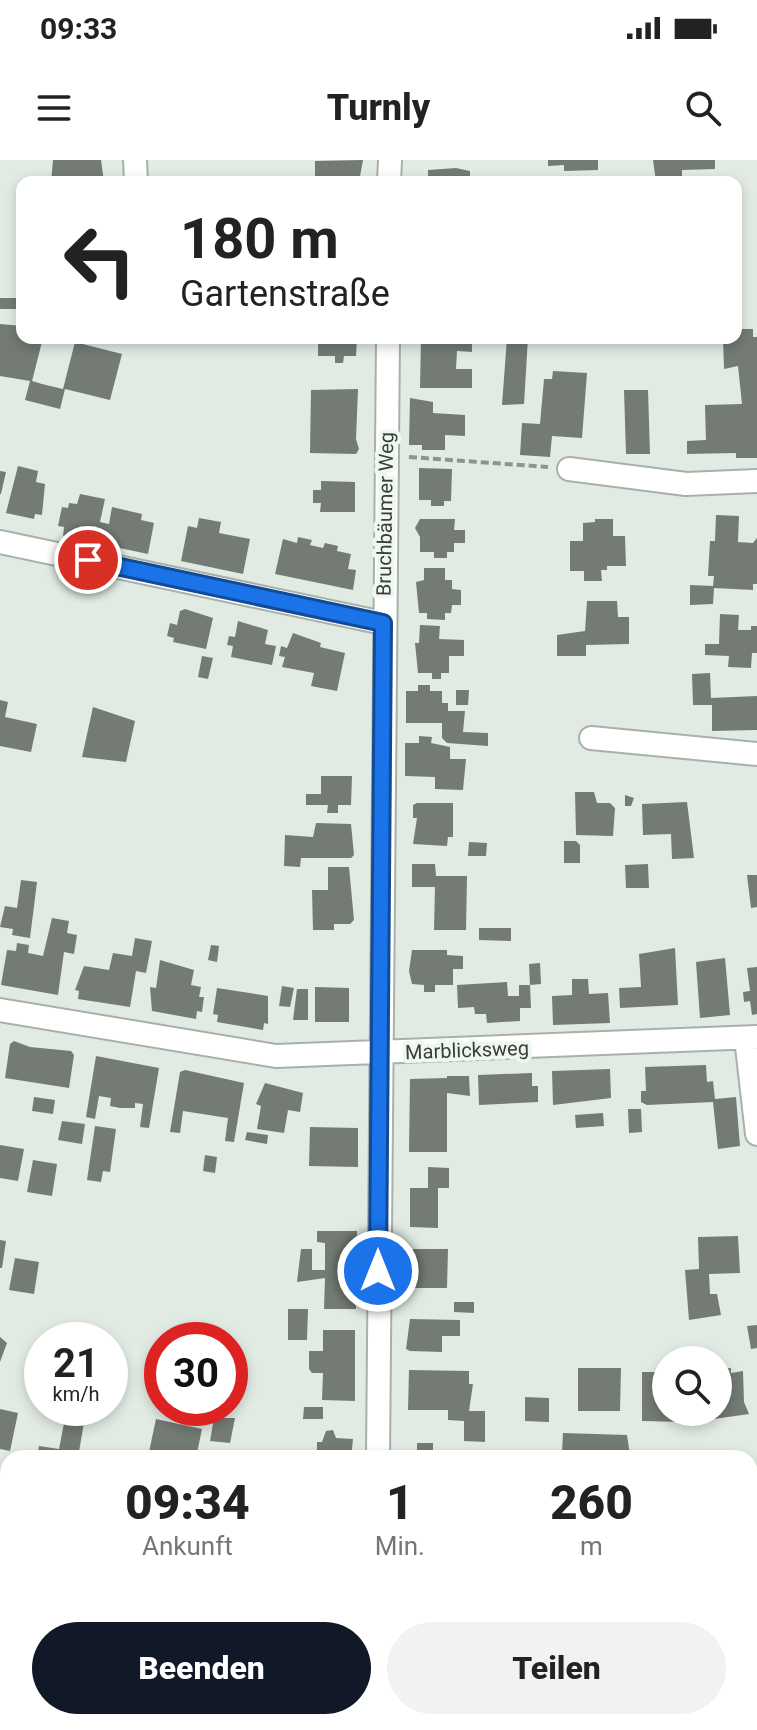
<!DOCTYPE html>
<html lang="de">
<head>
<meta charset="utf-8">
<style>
  body { margin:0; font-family:Roboto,sans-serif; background:#f2f2f2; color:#222; height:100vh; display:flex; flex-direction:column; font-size:30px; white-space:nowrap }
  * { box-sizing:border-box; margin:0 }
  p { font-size:26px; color:#767676 }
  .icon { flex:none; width:44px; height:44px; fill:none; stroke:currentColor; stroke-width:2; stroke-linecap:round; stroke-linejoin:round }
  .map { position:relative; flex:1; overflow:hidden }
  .details { position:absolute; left:0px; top:1290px; width:758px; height:280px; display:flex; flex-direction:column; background:#fff; border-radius:24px 24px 0 0; box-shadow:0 4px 12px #0003 }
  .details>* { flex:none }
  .banner { position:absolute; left:16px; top:16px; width:726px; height:168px; border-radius:16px; box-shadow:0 4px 12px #0003; background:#fff; color:#222; overflow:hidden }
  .controls { position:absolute; left:652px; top:1186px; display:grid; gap:16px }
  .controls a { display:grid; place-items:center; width:80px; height:80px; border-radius:50%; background:#fff; box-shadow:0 4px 12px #0003; font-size:40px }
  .speed { position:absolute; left:24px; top:1162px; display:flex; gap:16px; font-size:40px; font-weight:700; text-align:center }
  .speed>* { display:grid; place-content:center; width:104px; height:104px; border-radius:50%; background:#fff; box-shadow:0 4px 12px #0003; line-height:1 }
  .speed small { font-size:20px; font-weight:400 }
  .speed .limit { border:12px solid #d22; background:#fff; color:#111 }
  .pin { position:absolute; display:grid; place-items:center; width:68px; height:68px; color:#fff; margin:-34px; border:4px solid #fff; border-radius:50%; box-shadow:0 2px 8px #0007 }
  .me { position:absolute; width:88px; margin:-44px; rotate:0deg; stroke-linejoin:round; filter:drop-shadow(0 0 6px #0008) }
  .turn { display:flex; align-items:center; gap:28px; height:168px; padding:0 32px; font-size:36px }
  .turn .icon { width:104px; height:104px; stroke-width:2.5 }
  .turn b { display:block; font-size:56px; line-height:68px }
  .eta { display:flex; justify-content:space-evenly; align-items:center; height:136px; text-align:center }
  .eta b { font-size:48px; font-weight:800; line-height:56px }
  .cta { display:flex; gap:16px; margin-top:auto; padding:16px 32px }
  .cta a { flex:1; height:92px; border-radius:48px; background:#111827; color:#fff; font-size:32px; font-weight:800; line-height:92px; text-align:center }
  .cta a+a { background:#f2f2f2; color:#222 }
  .status { display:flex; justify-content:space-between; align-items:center; height:56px; padding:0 40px; background:#fff; direction:ltr }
  .status svg { height:22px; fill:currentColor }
  header { display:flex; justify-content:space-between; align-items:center; height:104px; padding:0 32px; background:#fff; font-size:36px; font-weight:800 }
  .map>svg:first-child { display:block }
  .building { fill:#737b74 }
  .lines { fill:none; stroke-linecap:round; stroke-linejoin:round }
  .minor-casing { stroke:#a7b1a9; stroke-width:26 }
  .path { stroke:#8d948e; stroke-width:4; stroke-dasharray:8 4; stroke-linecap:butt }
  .minor { stroke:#fff; stroke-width:22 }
  .route-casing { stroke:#114b97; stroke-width:20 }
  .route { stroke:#1a73e8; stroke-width:14 }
  .labels { text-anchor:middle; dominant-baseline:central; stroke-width:8; stroke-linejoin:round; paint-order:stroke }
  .street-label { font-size:20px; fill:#3a3e3a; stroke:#eef8f0 }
</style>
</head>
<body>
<div class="status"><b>09:33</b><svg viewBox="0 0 49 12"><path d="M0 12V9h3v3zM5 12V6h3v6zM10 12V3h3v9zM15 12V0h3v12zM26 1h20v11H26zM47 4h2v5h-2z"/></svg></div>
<header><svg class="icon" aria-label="menu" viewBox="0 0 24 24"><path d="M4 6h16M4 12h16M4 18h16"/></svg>Turnly<svg class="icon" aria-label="search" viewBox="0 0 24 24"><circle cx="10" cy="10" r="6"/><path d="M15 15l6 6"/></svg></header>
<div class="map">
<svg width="757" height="1570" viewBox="0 0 757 1570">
  <rect width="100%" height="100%" fill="#e1ebe3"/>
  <path class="building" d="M53 0H101L104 22H51Z
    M363 0 359 22H326V17H315V1Z
    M548 0H598V10L564 11V5L548 6Z
    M653 0H715V9L682 10V22H656Z
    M456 8 470 11V22H428V10Z
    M0 138H19V149H0Z
    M0 164 22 166V178H43L32 221 42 224 63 229 75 182 122 194 110 240 65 229 60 249 25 240 30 221 0 216Z
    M736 169H753V177H757V298H736V293L687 294V281L706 280 705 245 742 244 738 206 724 209 723 178H736Z
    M324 178H357L356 196H344L343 203H335V196H318V181L324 182Z
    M421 178H472V192L457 191 456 209H472V228H420Z
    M507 178H528L524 244 502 245Z
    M553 211 587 213 582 278 552 276 550 297 520 295 522 263 540 264 544 219H552Z
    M358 229 356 279 359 289 356 294 310 293 311 230Z
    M624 230H648L650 294H626Z
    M410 238 433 242V253L465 255V276L445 275V290H422V285H409Z
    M18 306 38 311 36 322 45 324 42 355 35 354 34 359 6 353Z
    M419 308 452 309 451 341H444V346H431V340H419Z
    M0 311 6 312 1 334H0Z
    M321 321 355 322V352H320L321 343H313V330H321Z
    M80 334 105 339 100 362 109 364 112 347 142 354 141 360 154 363 148 394 63 376 64 367 58 366 62 347 68 348 69 343 77 344Z
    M716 355 739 356 738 382 753 383 757 378V424H753V430L714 428 713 444 690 445V425L713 426 714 416H708L710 381H715Z
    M199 358 221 362 219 373 250 379 243 414 181 401 188 366 197 368Z
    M420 359H455L454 370H465V383H454V392H447V398H434V392H420V377L415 368Z
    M595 359H613V376H625L626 406H607V410H601L602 421H584V411H570V381H583V363L595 362Z
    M298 377 312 380 310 385 323 388 325 383 338 386 337 391 351 394 348 409 356 410 353 430 275 414 283 379 297 383Z
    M424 408H445V420H452V429L461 430V445H452L451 453H445V460L427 459V453H419L416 422 424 420Z
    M587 441H617L618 457H629V484L586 485V496H557V475L585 471Z
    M185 449 213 458 206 489 173 482 174 478 167 476 170 463 177 465 180 451Z
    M720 454 739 455 738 470H751V466H757V493H752L751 508 728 507 729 496 705 495V484H719Z
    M238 461 268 470 265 484 276 486 272 505 231 497 233 486 227 485 229 476 235 477Z
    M420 465 440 466 439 479 464 480V496H449V513H441V519H432V513H418L415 483H419Z
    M293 473 321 483 320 487 345 493 337 531 311 526 314 513 282 507 285 497 279 496 281 486 287 488Z
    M202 496 213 498 208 519 198 517Z
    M710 513 711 538 757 536V570L712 571V545H693L692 514Z
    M418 525H430V531H442V543H448V551H465L463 572 488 573V586L447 583 442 578V563H406V531H418Z
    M456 530H469L468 545H456Z
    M0 540 8 542 5 557 37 564 31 592 0 586Z
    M93 547 135 561 126 602 82 597Z
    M419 576 432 577 431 583 450 587V599H466L463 630 435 629V617L405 616V583H419Z
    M321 616H352L351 645H338V653H327L328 645H306V634H321Z
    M575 632H594L597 643H610L615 648 613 676 576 675Z
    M625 635 634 638 631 646H625Z
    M687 642 694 698 672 699 671 674 643 675 642 644Z
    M417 643H453V677H448L447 686 413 684 417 658H413V645Z
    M316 663 351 664 354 695 351 698H301L300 707 284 706 285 675 313 677Z
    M564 681H576L580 685V703H564Z
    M469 682 487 683 486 696H468Z
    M412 704H435L436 716H467L466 770H434L435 727H412Z
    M648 704 649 728H626L625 705Z
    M328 707H349L354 760 350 764H334V770H313L312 730H328Z
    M747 715H757V747L751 748Z
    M21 720 37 722 30 778 12 775 13 769 0 767 5 746 17 748Z
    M52 758 69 761 67 773 77 775 74 794 64 792 58 835 1 825 7 790 16 791 17 783 29 785 28 793 43 796Z
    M479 768H511V781L479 780Z
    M135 778 152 781 146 813 136 811 130 847 78 839 79 831 75 830 84 806 109 810 113 793 132 796Z
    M211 785 219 786 217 802 208 800Z
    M675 788 678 845 620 848 619 828 641 827 639 794Z
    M412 790H447V795L463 796V809H453V825H435V832H424V825L412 824 409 811Z
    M725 798 730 855 700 858 696 802Z
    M160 800 194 810 191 825 201 827 199 837H204L202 852 197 851 196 859 152 851 150 827 156 828Z
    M540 803 541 824 530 825 531 848H520V861L487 863 486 854H475L474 847 458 848 457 825 507 822 508 836H519V825H530L529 804Z
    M757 807V854L752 855 750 841 744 842 743 832 750 831 747 808Z
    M572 819H588L589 834 608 833 610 863 553 865 552 836 572 835Z
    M282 826 294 828 290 847 279 846Z
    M315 827 349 828V862H315Z
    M217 828 268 836V864L264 863 263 870 217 862 218 855 213 854Z
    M297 829H308V860H293Z
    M14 881 30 887 71 891 74 895 69 928 5 918 10 884Z
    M96 896 159 908 149 968 140 967 143 944 135 943V948H120L110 946 111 938 99 936 95 959 86 957Z
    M706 905 707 922 713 921 715 939 736 937 740 986 718 989 713 942 647 945 641 942V931H646L645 907Z
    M610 909 611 938 553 945 552 911Z
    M185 910 244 923 234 982 225 981 228 958 183 951 180 973 170 972 180 912Z
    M532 913V926H538V942L479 945 478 915Z
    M447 916H469L470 936 447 933V992H409L410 919 447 918Z
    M265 923 303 933 300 952 288 950 284 973 257 969 261 946 256 944Z
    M34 937 55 940 53 954 32 951Z
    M628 949H641L642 972 629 973Z
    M603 953 604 966 576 968 575 955Z
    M62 961 85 964 82 984 58 980Z
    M95 966 116 969 110 1012 103 1011 101 1022 87 1020Z
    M310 967 358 968V1007L309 1006Z
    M247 972 268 975 267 984 245 980Z
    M0 985 24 989 18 1021 0 1018Z
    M205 995 217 997 215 1013 203 1011Z
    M33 1000 57 1004 52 1036 27 1032Z
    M428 1007 449 1008V1028H438V1068L410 1067V1028H428Z
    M317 1071H357L356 1149H324L325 1118 297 1122 301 1089H312V1110H325V1083L317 1082Z
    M738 1076 740 1113 709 1114 710 1134H717L721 1155 689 1160 685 1110 699 1109 698 1077Z
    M0 1080 6 1081 2 1108H0Z
    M408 1089H448L447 1128H407Z
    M15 1098 39 1102 34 1134 9 1130Z
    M454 1142H474V1153L454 1152Z
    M288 1149H308L307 1180H288Z
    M410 1159 460 1160V1176H442V1192L410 1191 406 1189Z
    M757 1165V1188L751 1189 747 1166Z
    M323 1170H355V1241L322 1240 323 1213H312L309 1209V1191H323Z
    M0 1177 7 1183 0 1202Z
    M578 1208H621L620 1251H578Z
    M731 1208V1213L743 1211 744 1242 749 1254 714 1259 713 1252H718V1209Z
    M409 1210 469 1211V1224H473L469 1251H485V1282L464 1281V1261L448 1260V1250H408Z
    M642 1212H666V1252H685V1262L642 1261Z
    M525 1237 549 1238V1262L525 1261Z
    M304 1247H323V1259H303Z
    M42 1248H67L66 1255 37 1249Z
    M0 1249 18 1253 10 1291 0 1289Z
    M65 1258 84 1262 78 1298H37L39 1286 59 1289Z
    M214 1258H235L230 1283 210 1281Z
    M156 1259 202 1269 196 1298H139L140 1290 149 1292Z
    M333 1270 336 1278 353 1279 351 1298H317V1282H322L326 1271Z
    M563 1273 627 1275 630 1295 562 1292Z
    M417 1283H433V1293H443V1298H405V1293H417Z
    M757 1309V1344L750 1345V1310Z
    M757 1421V1486L750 1487V1422Z
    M0 1435 8 1436V1480L0 1479Z
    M750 1508H757V1570H748L746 1562H750Z
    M0 1544 8 1545V1560L0 1559Z
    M285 1562H313L312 1570H284Z
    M426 1562H465V1570H426Z
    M603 1562H632L630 1570H603Z
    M657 1562H681L680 1570H655Z"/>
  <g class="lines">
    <g class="minor-casing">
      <path id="minor" d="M135 0 136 22
        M389 22 390 0
        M569 309 686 324 757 321
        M0 382 383 463
        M591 578 757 594
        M0 850 276 896 757 877
        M746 878 757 974
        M378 1298 388 178
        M0 1333 8 1336
        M750 1376 757 1375
        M386 1562 389 1570"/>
    </g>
    <path class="path" d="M409 297 548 307
      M180 1570 181 1562"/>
    <use href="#minor" class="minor"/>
  </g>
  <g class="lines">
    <g class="route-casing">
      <path id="route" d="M88 400 383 463 378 1111"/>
    </g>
    <use href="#route" class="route"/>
  </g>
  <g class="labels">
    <g class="street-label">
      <text transform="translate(385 354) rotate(-89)">Bruchbäumer Weg</text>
      <text transform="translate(467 890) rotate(-2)">Marblicksweg</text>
    </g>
  </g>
</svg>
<div class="controls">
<a><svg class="icon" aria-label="search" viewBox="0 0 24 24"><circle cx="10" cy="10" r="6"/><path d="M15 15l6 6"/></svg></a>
</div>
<div class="speed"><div>21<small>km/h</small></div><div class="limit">30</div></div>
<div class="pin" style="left:88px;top:400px;background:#d93025"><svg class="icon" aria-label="arrive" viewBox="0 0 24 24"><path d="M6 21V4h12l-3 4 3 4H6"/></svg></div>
<svg class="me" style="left:378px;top:1111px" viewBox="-20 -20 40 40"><circle r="17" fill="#1a73e8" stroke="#fff" stroke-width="3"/><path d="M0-11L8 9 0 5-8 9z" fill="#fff"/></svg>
<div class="banner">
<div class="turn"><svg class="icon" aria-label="left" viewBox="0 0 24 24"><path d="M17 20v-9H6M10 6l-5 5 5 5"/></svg><div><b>180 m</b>Gartenstraße</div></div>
</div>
<section class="details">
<div class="eta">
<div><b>09:34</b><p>Ankunft</p></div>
<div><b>1</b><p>Min.</p></div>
<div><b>260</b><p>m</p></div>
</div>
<div class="cta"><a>Beenden</a><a>Teilen</a></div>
</section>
</div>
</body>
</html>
